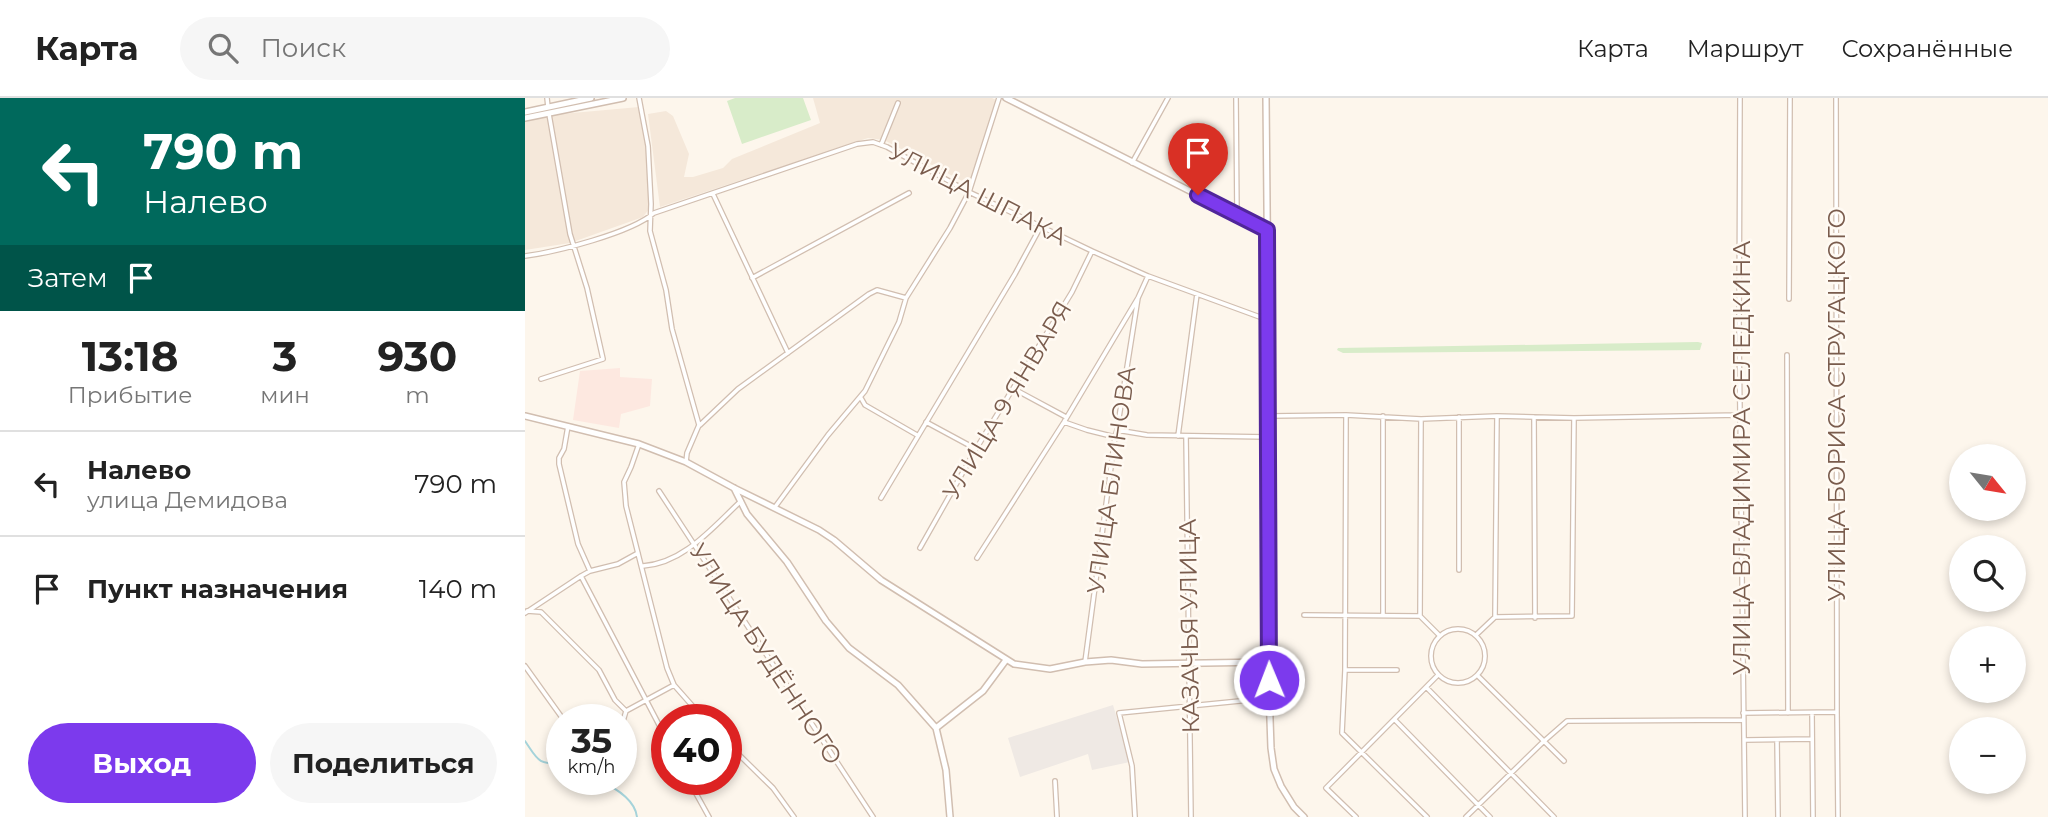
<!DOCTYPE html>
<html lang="ru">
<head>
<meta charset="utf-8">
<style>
  body { margin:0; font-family:Montserrat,sans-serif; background:#f6f6f6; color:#222; height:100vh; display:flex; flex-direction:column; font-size:26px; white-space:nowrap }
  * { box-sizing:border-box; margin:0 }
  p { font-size:23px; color:#767676 }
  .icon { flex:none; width:38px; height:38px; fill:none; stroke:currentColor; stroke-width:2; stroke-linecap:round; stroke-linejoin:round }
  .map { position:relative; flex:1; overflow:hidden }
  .panel { display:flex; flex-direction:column; background:#fff; width:525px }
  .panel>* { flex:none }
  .banner { background:#00695c; color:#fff; overflow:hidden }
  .needle { width:46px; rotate:120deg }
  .tools { position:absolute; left:1424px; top:346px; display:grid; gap:14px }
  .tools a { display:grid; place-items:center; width:77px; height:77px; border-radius:50%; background:#fff; box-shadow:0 4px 10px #0003; font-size:35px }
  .speed { position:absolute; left:21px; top:606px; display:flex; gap:14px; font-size:35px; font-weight:700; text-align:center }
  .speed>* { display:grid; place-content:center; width:91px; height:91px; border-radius:50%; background:#fff; box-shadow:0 4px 10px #0003; line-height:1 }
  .speed small { font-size:18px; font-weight:400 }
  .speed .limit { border:10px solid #d22; background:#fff; color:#111 }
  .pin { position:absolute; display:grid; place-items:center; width:60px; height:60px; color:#fff; margin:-72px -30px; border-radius:50% 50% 50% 0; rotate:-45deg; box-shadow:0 0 7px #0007 }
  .pin .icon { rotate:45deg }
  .me { position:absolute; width:77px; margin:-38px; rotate:359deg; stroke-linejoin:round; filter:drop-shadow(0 0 5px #0008) }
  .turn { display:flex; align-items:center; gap:24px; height:147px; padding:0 28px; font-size:32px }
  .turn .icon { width:91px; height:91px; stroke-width:2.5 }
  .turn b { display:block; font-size:49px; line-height:60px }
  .then { display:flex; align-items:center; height:66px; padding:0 28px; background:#0003; gap:14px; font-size:26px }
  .eta { display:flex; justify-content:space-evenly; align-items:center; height:119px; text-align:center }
  .eta b { font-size:42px; font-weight:700; line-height:49px }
  .primary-button { display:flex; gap:14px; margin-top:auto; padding:14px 28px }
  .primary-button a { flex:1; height:80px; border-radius:42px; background:#7c3aed; color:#fff; font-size:28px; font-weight:700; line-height:80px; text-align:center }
  .primary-button a+a { background:#f6f6f6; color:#222 }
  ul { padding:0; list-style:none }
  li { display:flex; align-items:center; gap:21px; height:105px; padding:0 28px; border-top:2px solid #e0e0e0 }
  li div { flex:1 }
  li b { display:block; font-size:26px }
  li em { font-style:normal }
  header { display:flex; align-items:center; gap:42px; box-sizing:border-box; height:98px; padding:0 35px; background:#fff; border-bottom:2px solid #e0e0e0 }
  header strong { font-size:33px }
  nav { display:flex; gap:38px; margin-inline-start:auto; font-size:24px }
  .search { width:490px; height:63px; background:#f6f6f6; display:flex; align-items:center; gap:18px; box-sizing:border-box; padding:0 24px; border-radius:38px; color:#767676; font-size:26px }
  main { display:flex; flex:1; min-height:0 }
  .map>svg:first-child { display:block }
  .residential { fill:#f5e8da }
  .commercial { fill:#fde8e0 }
  .industrial { fill:#efe9e4 }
  .green { fill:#d8ecc9 }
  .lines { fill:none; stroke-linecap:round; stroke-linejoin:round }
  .stream { stroke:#a5d3da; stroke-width:2 }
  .minor-casing { stroke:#d1beb0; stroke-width:6 }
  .tertiary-casing { stroke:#d1beb0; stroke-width:8 }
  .minor { stroke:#fff; stroke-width:3.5 }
  .tertiary { stroke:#fff; stroke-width:5 }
  .route-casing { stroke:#51269a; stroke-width:18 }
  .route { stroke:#7c3aed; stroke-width:12 }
  .labels { text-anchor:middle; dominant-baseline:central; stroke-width:5; stroke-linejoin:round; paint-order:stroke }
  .street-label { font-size:24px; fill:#7a5c4d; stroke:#fffaf3 }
</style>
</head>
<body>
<header>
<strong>Карта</strong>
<div class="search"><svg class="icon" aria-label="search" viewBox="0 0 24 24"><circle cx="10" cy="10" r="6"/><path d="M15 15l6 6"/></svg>Поиск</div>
<nav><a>Карта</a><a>Маршрут</a><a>Сохранённые</a></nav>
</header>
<main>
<section class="panel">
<div class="banner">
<div class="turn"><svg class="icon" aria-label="left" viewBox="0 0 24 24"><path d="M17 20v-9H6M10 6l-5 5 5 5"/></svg><div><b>790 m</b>Налево</div></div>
<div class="then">Затем<svg class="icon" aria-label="arrive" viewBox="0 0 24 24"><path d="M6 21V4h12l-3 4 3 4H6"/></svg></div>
</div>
<div class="eta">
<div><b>13:18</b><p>Прибытие</p></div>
<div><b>3</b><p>мин</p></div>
<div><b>930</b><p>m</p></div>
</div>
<ul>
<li><svg class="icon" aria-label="left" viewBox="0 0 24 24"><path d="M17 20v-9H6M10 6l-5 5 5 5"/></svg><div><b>Налево</b><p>улица Демидова</p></div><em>790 m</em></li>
<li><svg class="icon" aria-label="arrive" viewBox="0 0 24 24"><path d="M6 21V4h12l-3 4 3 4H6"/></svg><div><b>Пункт назначения</b></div><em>140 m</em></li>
</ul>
<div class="primary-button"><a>Выход</a><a>Поделиться</a></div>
</section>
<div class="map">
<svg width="1523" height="719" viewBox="0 0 1523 719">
  <rect width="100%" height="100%" fill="#fdf6ec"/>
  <path class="residential" d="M288 0H467L471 2 460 44 445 87 359 42 343 40 135 109 123 16 141 13 148 18 164 56 159 79H168L198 70 207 61 295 25Z
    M114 9 122 53 124 111 118 119 45 145 0 152V24L25 17Z"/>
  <path class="commercial" d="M95 270V279L127 281 125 308 96 316 94 330 48 322 55 273Z"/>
  <path class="industrial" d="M588 607 605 664 567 672 563 656 495 679 483 640Z"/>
  <path class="green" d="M210 0H278L286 22 217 46 202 3Z
    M1173 244 1177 245 1175 252 818 255 812 252 813 250Z"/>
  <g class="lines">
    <path class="stream" d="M0 643C13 662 12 666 37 666
      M71 681C87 688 110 700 112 719"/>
    <g class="minor-casing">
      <path id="minor" d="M22 0 23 9
        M114 0 123 48 126 106 125 133 141 192 147 231 174 327 162 355 161 364
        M711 0 712 117
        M1215 0 1214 235 1220 719
        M356 47 373 5
        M607 65 643 0
        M188 96 263 255
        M0 158C31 154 106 135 129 115L332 46 348 44 362 49 444 94 567 153 623 178 743 222
        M227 180 384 95
        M1264 201 1265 0
        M1262 257 1263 615
        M16 281 78 261 62 190 45 136 24 16
        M489 291 541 319
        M336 300 340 307 392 337
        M821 317 820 572 817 635 902 719
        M744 318 821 317 896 321 972 318 1049 320 1214 317
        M934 319V472
        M1009 319 1010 520
        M401 324 451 351
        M539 324 562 332 590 339
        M175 327 213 291 344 196 352 192 381 200
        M43 328 39 351 34 360V366L53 446 65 473
        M592 332 622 337 743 339
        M653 338 672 196
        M661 338 666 719
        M114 346 106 369 99 384 101 408 142 570 149 587 179 621
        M134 393 348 719
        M356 400 490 176 516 128
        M250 409 303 337 340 293 374 224 381 200 425 130 444 94 474 0
        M395 450 451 351 547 194 567 153
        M452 460 539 324 613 200 623 178
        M118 468C159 465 187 430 216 403
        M56 478 142 642
        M2 513 16 514 74 572 90 602 101 613
        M0 515 56 478 65 473 93 466 113 455
        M779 517 895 518 914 537
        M858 517V318
        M895 518 896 321
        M970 519 972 318
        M906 558a27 27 0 1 1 54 0a27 27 0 1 1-54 0Z
        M951 537 970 519 1047 518 1049 320
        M560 564 590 339 592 332 613 200
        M0 568 38 621
        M820 572H872
        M953 578 1039 663
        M902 590 1029 719
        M1312 614 1313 719
        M1218 615 1312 614 1311 0
        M1287 615 1288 719
        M870 622 965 719
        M96 630 101 613 149 587
        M1220 642 1287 641
        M1252 642 1253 719
        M201 644 248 690 269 719
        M163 681 184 719
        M530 683 532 719
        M610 719 607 668 594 615 745 600
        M831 719 801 690 913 577
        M941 719 1018 644 1042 623 1218 622"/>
    </g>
    <g class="tertiary-casing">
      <path id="tertiary" d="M481 0 742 132
        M741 0 744 318 743 564 746 650 749 671 756 688 769 709 779 719
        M0 14 66 0
        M0 20 98 0
        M0 318 114 346 161 364 209 390 294 432 309 442 356 482 489 566 525 571 560 564 586 562 617 566 743 564
        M209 390 222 416 262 464 301 523 324 550 373 587 411 630 421 672 425 719
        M411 630 458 593 481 562"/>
    </g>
    <use href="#minor" class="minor"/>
    <use href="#tertiary" class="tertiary"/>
  </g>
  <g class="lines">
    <g class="route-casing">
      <path id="route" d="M673 97 742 132 744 582"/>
    </g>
    <use href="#route" class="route"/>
  </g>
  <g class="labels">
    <g class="street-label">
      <text transform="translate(453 96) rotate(27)">УЛИЦА ШПАКА</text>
      <text transform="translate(482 302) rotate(-59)">УЛИЦА 9 ЯНВАРЯ</text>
      <text transform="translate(1311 307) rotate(-90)">УЛИЦА БОРИСА СТРУГАЦКОГО</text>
      <text transform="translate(1216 360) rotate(-90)">УЛИЦА ВЛАДИМИРА СЕЛЕДКИНА</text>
      <text transform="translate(586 382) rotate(-82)">УЛИЦА БЛИНОВА</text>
      <text transform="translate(664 528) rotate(-91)">КАЗАЧЬЯ УЛИЦА</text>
      <text transform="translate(241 556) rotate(57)">УЛИЦА БУДЁННОГО</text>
    </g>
  </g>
</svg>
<div class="tools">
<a><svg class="needle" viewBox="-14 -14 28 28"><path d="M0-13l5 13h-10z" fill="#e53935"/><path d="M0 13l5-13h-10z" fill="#767676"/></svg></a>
<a><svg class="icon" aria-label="search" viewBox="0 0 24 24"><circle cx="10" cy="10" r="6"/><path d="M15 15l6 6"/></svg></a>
<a>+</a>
<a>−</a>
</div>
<div class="speed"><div>35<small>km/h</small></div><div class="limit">40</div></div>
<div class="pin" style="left:673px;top:97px;background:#d93025"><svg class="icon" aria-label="arrive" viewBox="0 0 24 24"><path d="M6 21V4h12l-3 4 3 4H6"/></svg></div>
<svg class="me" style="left:744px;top:582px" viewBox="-20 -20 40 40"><circle r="17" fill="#7c3aed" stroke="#fff" stroke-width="3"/><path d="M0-11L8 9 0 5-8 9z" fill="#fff"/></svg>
</div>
</main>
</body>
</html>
